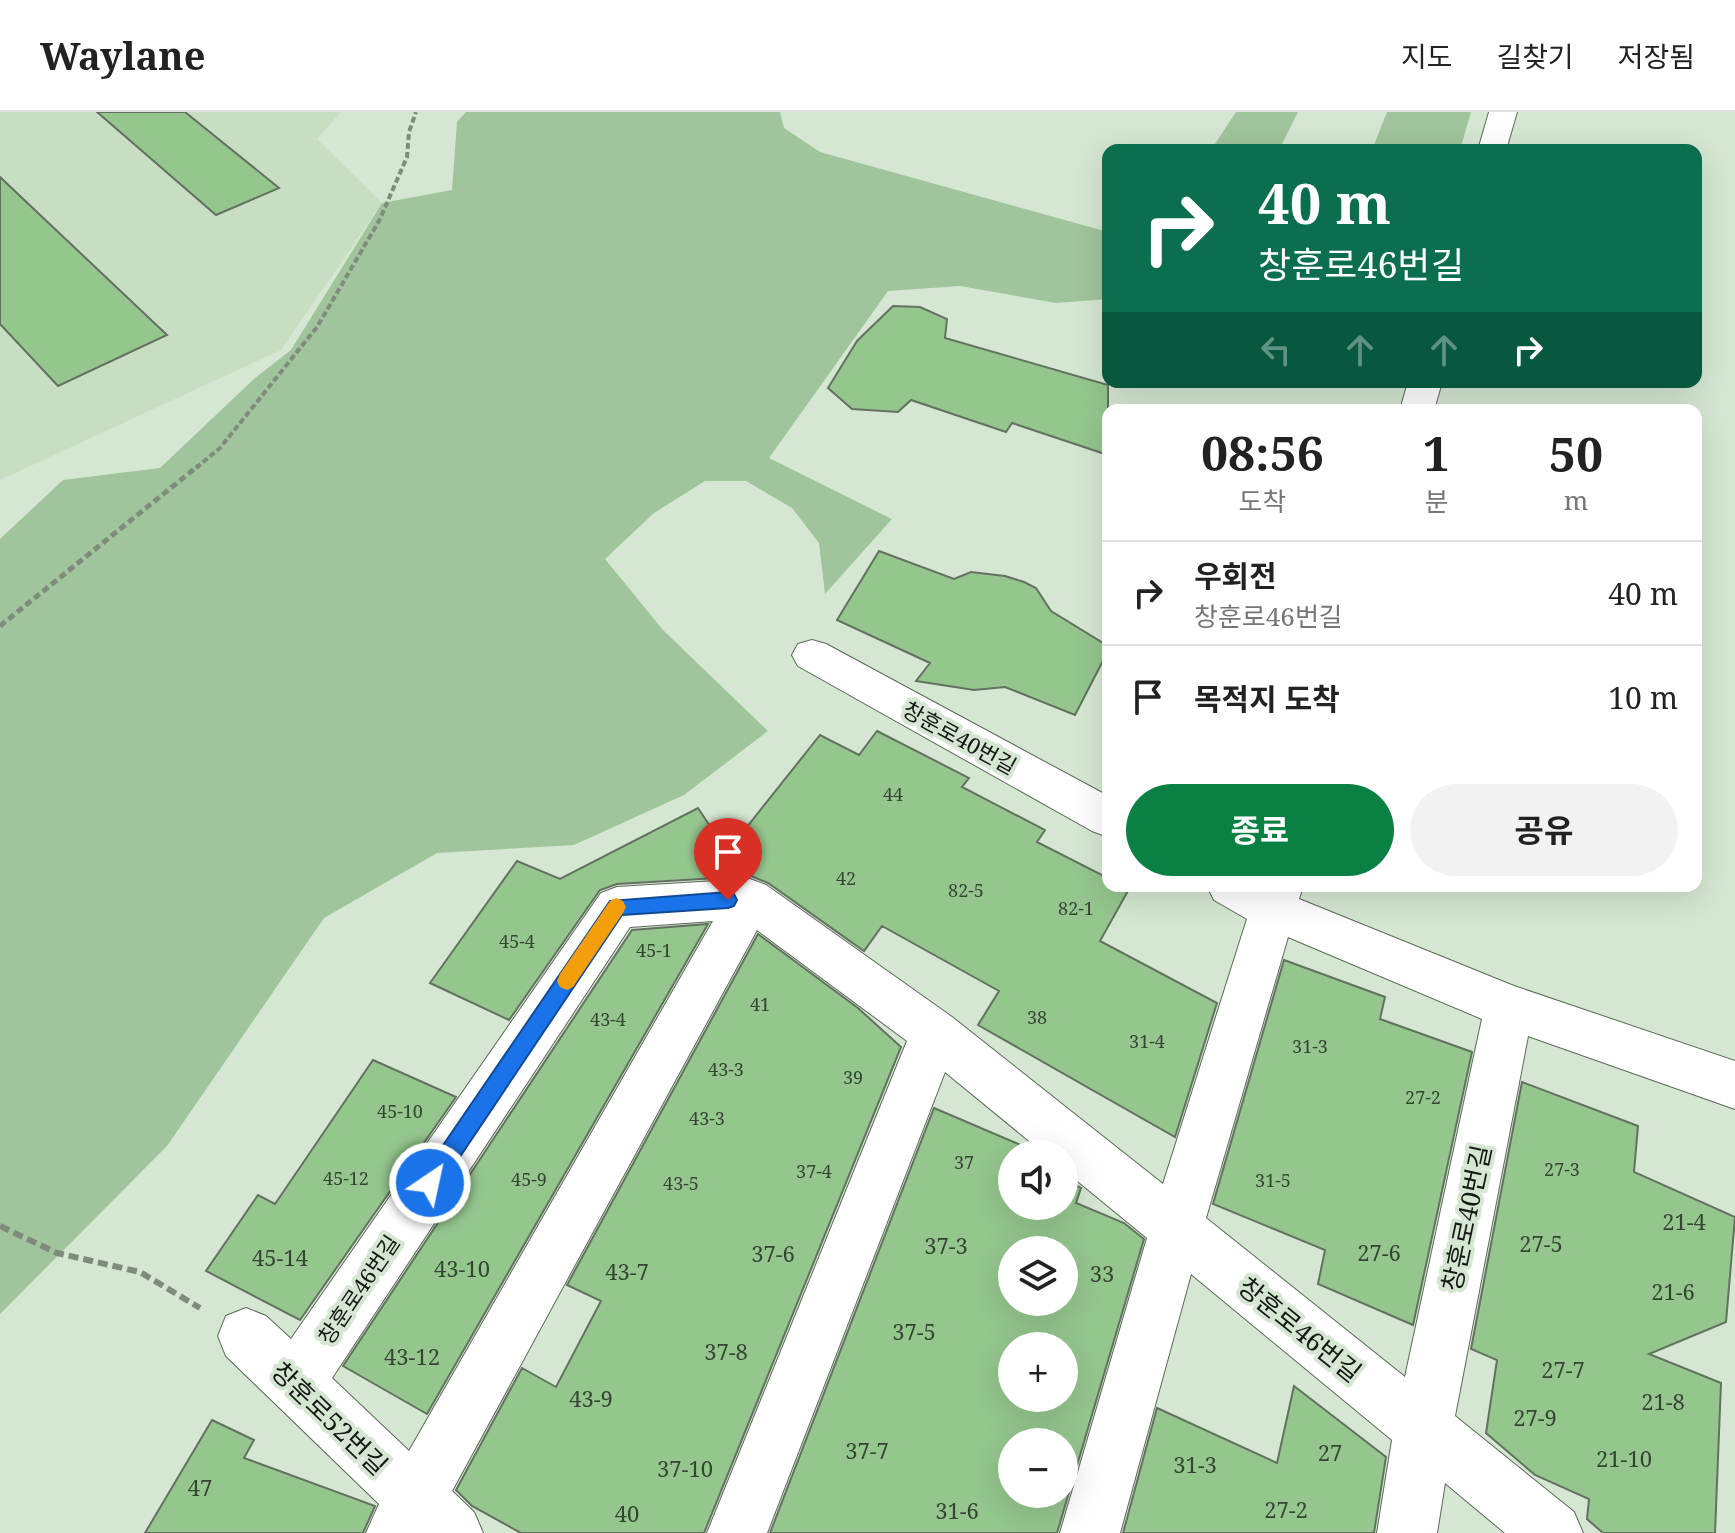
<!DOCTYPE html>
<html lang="ko">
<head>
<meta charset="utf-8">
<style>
  body { margin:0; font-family:"Noto Serif","Noto Sans KR",serif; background:#f2f2f2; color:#222; height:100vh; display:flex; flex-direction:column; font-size:30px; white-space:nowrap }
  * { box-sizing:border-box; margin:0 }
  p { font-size:26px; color:#767676 }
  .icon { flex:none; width:44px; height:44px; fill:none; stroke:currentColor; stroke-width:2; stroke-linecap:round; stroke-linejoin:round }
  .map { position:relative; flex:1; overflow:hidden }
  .panel { position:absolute; left:1102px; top:292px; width:600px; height:488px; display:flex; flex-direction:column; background:#fff; border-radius:16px; box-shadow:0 8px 32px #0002 }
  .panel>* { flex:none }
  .banner { position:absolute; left:1102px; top:32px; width:600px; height:244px; border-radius:16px; box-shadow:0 8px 32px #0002; background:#0b6e4f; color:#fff; overflow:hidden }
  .controls { position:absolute; left:998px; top:1028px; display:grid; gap:16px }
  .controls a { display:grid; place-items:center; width:80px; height:80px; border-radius:50%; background:#fff; box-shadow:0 8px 32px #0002; font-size:40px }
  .pin { position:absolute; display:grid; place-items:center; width:68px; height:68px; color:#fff; margin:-82px -34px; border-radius:50% 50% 50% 0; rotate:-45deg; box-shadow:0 0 8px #0007 }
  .pin .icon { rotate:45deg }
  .me { position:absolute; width:88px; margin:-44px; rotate:34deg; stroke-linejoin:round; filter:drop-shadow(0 0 6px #0008) }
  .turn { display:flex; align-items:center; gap:28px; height:168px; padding:0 24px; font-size:36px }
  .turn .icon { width:104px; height:104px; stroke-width:2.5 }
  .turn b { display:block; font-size:56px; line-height:68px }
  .lanes { display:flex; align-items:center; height:76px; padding:0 24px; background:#0003; justify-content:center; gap:40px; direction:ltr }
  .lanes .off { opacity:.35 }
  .eta { display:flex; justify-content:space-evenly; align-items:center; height:136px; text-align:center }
  .eta b { font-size:48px; font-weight:700; line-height:56px }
  .primary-button { display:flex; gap:16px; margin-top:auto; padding:16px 24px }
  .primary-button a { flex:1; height:92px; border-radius:48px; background:#0b8043; color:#fff; font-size:32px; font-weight:700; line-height:92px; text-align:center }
  .primary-button a+a { background:#f2f2f2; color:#222 }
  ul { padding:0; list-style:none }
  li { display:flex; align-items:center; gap:24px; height:104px; padding:0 24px; border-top:2px solid #e0e0e0 }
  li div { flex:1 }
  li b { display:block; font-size:30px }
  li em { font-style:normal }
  header { display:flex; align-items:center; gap:48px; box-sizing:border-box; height:112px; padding:0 40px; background:#fff; border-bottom:2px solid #e0e0e0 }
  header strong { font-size:38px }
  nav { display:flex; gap:44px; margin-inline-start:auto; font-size:28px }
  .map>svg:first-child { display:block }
  .built { fill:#c7dec3 }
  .green { fill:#a0c49b }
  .building { fill:#95c68e; stroke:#637260; stroke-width:2; fill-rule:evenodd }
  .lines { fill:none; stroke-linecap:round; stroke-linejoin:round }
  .minor-casing { stroke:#5a6a57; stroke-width:2 }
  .path-far2 { stroke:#7f8c7d; stroke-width:4; stroke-dasharray:6 3; stroke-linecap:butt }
  .path-far1 { stroke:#7f8c7d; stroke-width:5; stroke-dasharray:7 4; stroke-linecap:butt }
  .path { stroke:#7f8c7d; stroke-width:6; stroke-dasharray:10 5; stroke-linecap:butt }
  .minor { fill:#fff; fill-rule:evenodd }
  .route { fill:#1a73e8; stroke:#114b97; stroke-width:2 }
  .slow { fill:#f59e0b }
  .labels { text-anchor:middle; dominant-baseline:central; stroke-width:8; stroke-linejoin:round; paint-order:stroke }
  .number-label { font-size:18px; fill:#344532 }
  .street-label { font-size:22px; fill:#141a13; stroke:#d5e7d2 }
  .near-number-label { font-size:22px; fill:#344532 }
  .near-street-label { font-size:26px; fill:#141a13; stroke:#d5e7d2 }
</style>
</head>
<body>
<header>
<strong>Waylane</strong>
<nav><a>지도</a><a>길찾기</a><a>저장됨</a></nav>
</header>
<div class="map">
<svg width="1735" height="1421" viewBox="0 0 1735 1421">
  <rect width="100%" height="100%" fill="#d5e7d2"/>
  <path class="built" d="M0 0H341L317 27 382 91 281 238 0 368Z"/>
  <path class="green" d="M466 0H780L784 16 820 40 1108 120V187L1056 191 960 174 888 179 769 346 892 407 825 482 819 431 792 396 746 369H705L654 401 605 447 663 518 768 619 684 683 574 733 437 741 324 806 167 1034 0 1202V427L63 368 160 356 255 266 291 238 382 91 452 78 457 10Z
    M1236 0H1298L1279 38H1211Z
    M1387 0H1471L1460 38H1372Z"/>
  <path class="building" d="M97 0H185L279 76 216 103Z
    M0 65 167 223 58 274 0 212Z
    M893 194 920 195 947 207 945 226 1108 273V343L1012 311 1006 320 911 288 898 300 852 297 828 276 857 229Z
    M879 439 954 467 971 460 1005 464 1024 470 1036 476 1051 499 1108 534V539L1075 603 1005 575 974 578 916 569 930 551 837 508Z
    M877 619 969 666 962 675 1045 718 1037 730 1108 766V774L1129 777 1100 829 1217 891 1175 1025 978 913 999 879 882 814 864 839 768 771 751 764 617 772 600 778 509 908 430 871 517 749 560 767 698 696 727 740 820 623 859 643Z
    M708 812 427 1302 343 1254 632 818Z
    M758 822 858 896 901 935 704 1421H521L472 1394 456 1378 522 1256 556 1275 601 1189 567 1173Z
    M1284 848 1385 885 1380 907 1472 940 1413 1213 1318 1172 1325 1138 1213 1092Z
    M373 948 456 985 300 1208 206 1159 258 1083 275 1092Z
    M1522 970 1638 1014 1634 1060 1735 1105 1726 1210 1649 1242 1721 1271 1715 1421H1603L1587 1407 1589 1387 1535 1363 1486 1321 1497 1248 1471 1237Z
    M934 996 1037 1040 1012 1042V1094H1064V1067L1081 1076 1076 1091 1124 1111 1144 1127 1057 1421H770ZM1012 1138H1064V1190H1012ZM1012 1234H1064V1286H1012ZM1012 1330H1064V1382H1012Z
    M1294 1274 1386 1345 1374 1421H1123L1157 1296 1277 1351Z
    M212 1308 254 1328 244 1346 375 1394 363 1421H145Z"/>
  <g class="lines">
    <g class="minor-casing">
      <path id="minor" d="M1489 0H1517L1506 38H1478Z
        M1408 270H1442L1434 298H1400Z
        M812 528 826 532 1108 684V725L1092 719 798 554 792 543 798 532Z
        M750 767 766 773 952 905 1163 1072 1247 807 1214 788 1207 774H1303L1299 787 1514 874 1735 949V997L1528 924 1455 1304 1574 1400 1583 1421H1505L1445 1371 1437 1421H1377L1392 1328 1191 1162 1120 1421H1060L1147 1126 1064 1058V1042H1045L945 960 767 1421H707L907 929 757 818 452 1379 474 1400 483 1421H366L379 1392 226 1244 218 1224 226 1204 246 1196 266 1204 291 1227 601 781 617 775ZM713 809 409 1339 332 1266 630 815ZM1288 825 1482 907 1405 1265 1206 1106Z"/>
    </g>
    <path class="path-far2" d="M196 356 220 336 317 215 379 109 407 45 409 20 416 0"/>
    <path class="path-far1" d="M0 514 198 354"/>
    <path class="path" d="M0 1114 57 1141 140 1160 200 1196"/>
    <use href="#minor" class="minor"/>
  </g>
  <path class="route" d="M728 780 734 782 737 788 734 794 728 796 622 803 437 1079 430 1082 422 1079 419 1071 422 1064 610 789Z"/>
  <path class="slow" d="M616 786 623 789 626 795 623 801 573 875 567 878 560 875 557 869 560 862 610 789Z"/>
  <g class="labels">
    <g class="number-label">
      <text x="893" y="682">44</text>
      <text x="846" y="766">42</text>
      <text x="966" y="778">82-5</text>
      <text x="1076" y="796">82-1</text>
      <text x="517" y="829">45-4</text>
      <text x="654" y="838">45-1</text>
      <text x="760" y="892">41</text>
      <text x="1037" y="905">38</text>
      <text x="608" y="907">43-4</text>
      <text x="1147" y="929">31-4</text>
      <text x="1310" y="934">31-3</text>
      <text x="726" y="957">43-3</text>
      <text x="853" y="965">39</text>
      <text x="1423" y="985">27-2</text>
      <text x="400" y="999">45-10</text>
      <text x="707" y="1006">43-3</text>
      <text x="964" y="1050">37</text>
      <text x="1562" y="1057">27-3</text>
      <text x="814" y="1059">37-4</text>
      <text x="346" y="1066">45-12</text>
      <text x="529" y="1067">45-9</text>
      <text x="1273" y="1068">31-5</text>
      <text x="681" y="1071">43-5</text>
    </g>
    <g class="street-label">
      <text transform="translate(960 625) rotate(29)">창훈로40번길</text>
      <text transform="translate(358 1177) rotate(-56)">창훈로46번길</text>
    </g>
    <g class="near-number-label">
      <text x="1684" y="1109">21-4</text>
      <text x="1541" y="1131">27-5</text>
      <text x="946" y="1133">37-3</text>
      <text x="1379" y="1140">27-6</text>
      <text x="773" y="1141">37-6</text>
      <text x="280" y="1145">45-14</text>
      <text x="462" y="1156">43-10</text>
      <text x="627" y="1159">43-7</text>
      <text x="1102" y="1161">33</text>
      <text x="1673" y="1179">21-6</text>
      <text x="914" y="1219">37-5</text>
      <text x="726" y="1239">37-8</text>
      <text x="412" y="1244">43-12</text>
      <text x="1563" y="1257">27-7</text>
      <text x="591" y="1286">43-9</text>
      <text x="1663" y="1289">21-8</text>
      <text x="1535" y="1305">27-9</text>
      <text x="867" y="1338">37-7</text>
      <text x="1330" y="1340">27</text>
      <text x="1624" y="1346">21-10</text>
      <text x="1195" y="1352">31-3</text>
      <text x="685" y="1356">37-10</text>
      <text x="200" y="1375">47</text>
      <text x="1286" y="1397">27-2</text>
      <text x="957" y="1398">31-6</text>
      <text x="627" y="1401">40</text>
    </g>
    <g class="near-street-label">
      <text transform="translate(1466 1106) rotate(-78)">창훈로40번길</text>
      <text transform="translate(1300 1217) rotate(39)">창훈로46번길</text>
      <text transform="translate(330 1306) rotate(44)">창훈로52번길</text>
    </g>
  </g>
</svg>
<div class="controls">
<a><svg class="icon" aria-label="sound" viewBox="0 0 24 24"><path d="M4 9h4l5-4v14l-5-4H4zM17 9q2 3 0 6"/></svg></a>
<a><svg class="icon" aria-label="layers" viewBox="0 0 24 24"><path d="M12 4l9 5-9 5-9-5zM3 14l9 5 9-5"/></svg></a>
<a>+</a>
<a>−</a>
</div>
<div class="pin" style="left:728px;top:788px;background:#d93025"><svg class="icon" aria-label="arrive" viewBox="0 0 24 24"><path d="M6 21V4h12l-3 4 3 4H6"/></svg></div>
<svg class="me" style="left:430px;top:1071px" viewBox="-20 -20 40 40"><circle r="17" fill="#1a73e8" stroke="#fff" stroke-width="3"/><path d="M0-11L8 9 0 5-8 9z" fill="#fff"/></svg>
<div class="banner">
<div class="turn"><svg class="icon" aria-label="right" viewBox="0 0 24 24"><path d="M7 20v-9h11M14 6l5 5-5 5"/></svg><div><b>40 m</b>창훈로46번길</div></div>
<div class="lanes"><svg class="icon off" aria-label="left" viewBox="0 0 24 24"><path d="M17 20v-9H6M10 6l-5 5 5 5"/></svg><svg class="icon off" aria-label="ahead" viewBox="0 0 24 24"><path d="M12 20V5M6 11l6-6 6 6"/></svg><svg class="icon off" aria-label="ahead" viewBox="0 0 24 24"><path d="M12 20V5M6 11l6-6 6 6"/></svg><svg class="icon" aria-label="right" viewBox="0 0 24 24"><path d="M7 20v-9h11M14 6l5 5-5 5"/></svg></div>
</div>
<section class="panel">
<div class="eta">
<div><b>08:56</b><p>도착</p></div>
<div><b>1</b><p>분</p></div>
<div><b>50</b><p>m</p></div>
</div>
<ul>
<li><svg class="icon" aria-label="right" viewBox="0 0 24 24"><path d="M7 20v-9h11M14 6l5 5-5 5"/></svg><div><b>우회전</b><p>창훈로46번길</p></div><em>40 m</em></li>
<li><svg class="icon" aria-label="arrive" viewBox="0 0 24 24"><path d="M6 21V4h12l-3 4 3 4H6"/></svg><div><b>목적지 도착</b></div><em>10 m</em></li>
</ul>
<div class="primary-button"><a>종료</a><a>공유</a></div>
</section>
</div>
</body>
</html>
